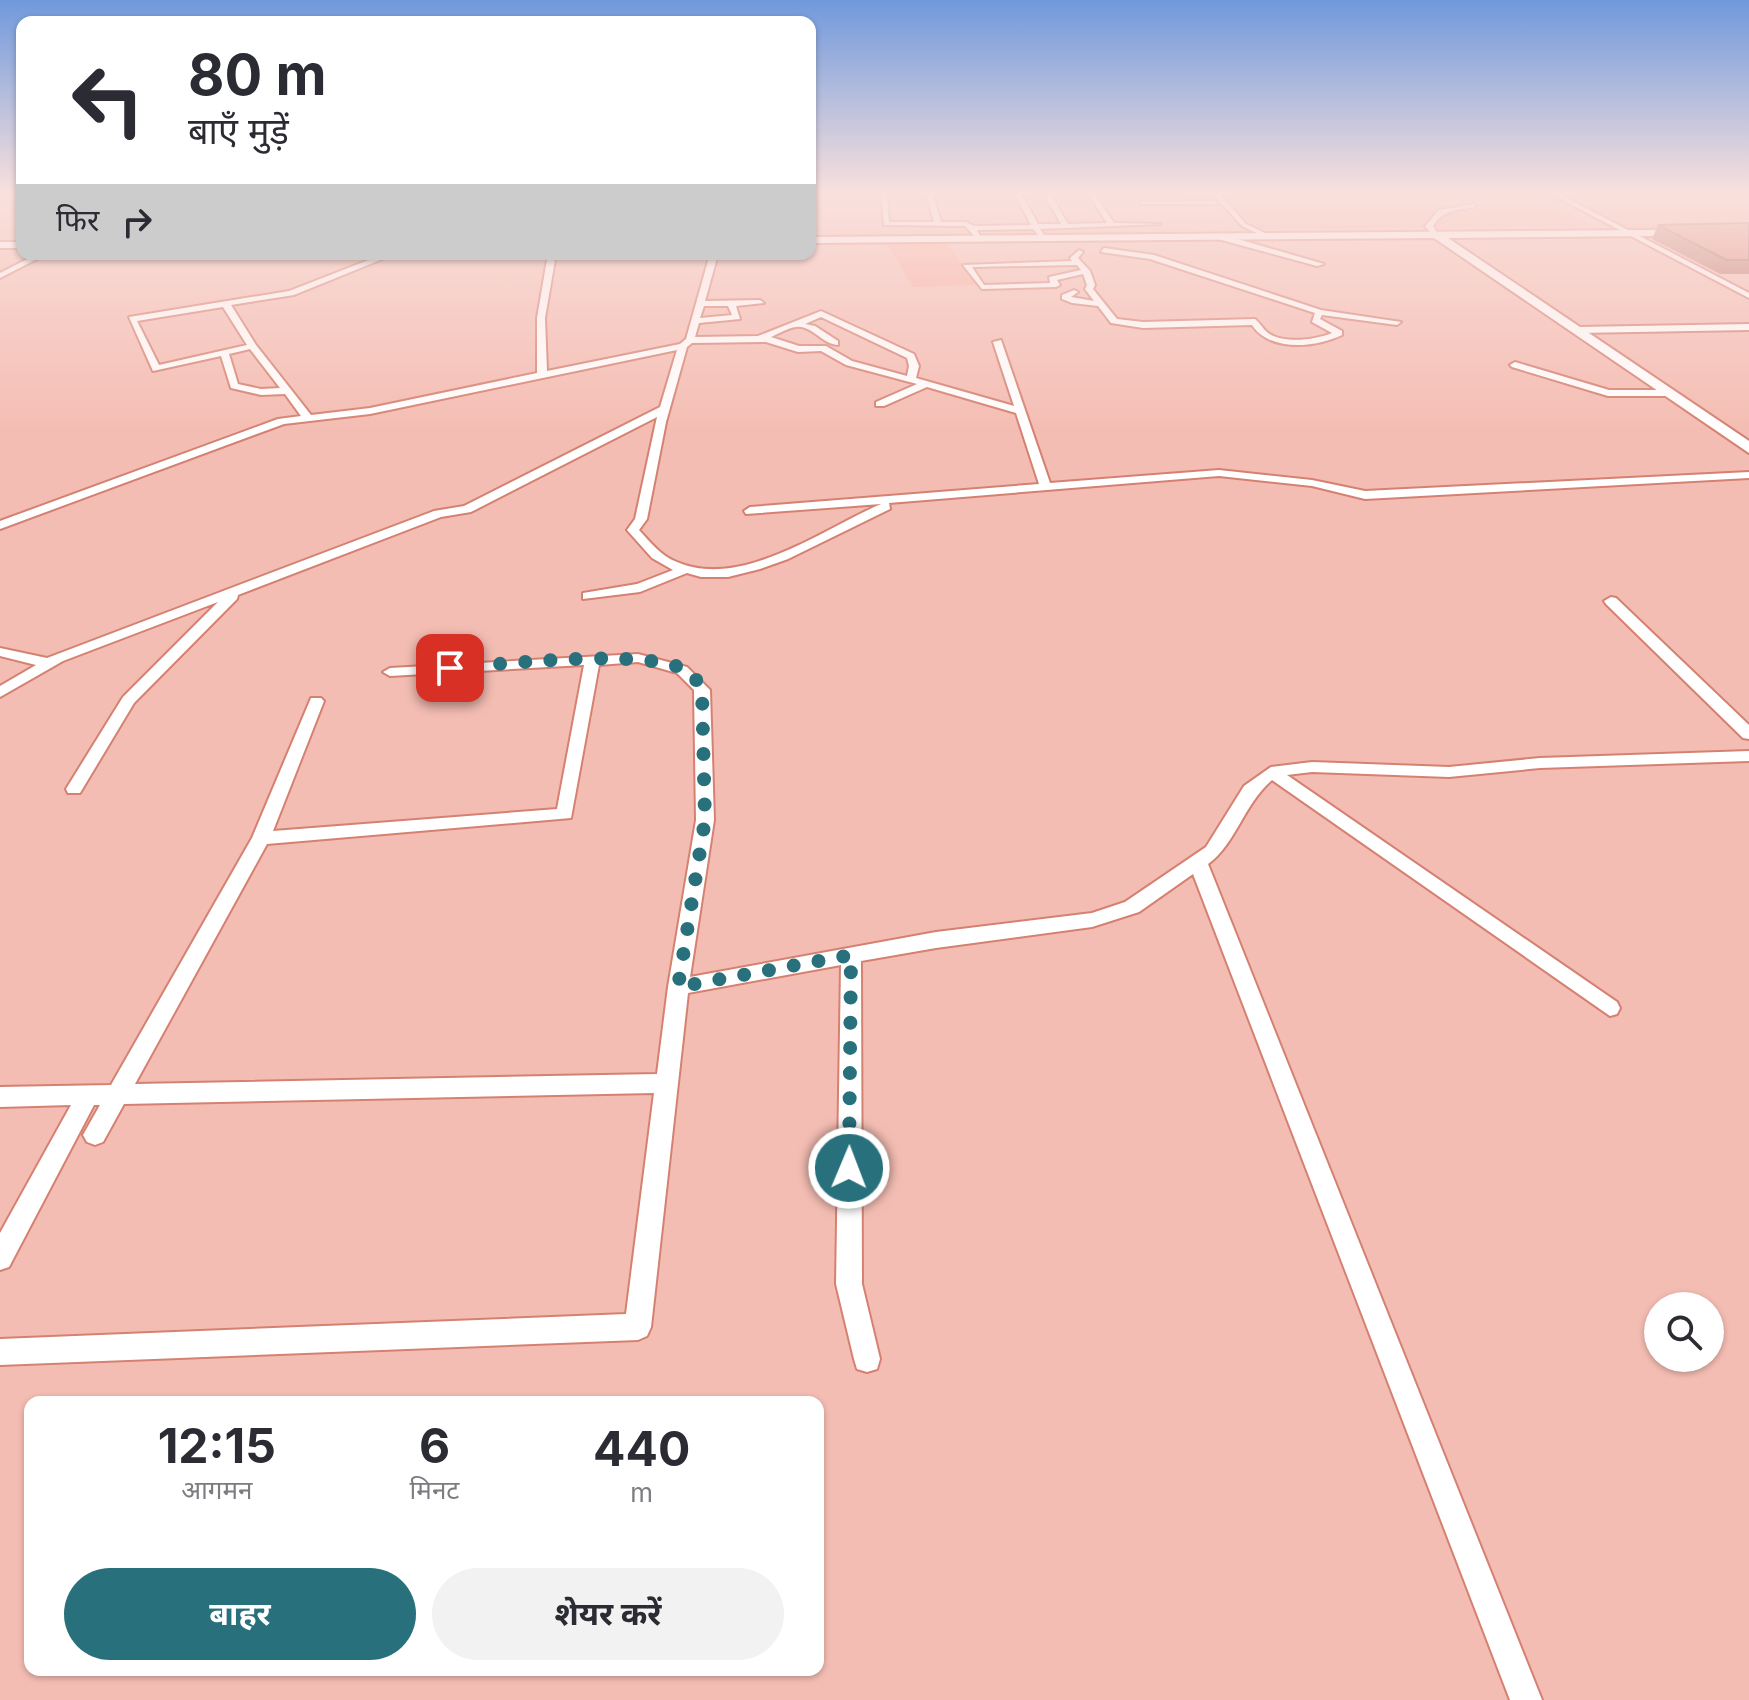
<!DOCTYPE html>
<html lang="hi">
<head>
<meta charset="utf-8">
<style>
  body { margin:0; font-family:Inter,"Noto Sans Devanagari",sans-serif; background:#f2f2f3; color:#2b2b33; height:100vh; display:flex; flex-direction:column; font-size:30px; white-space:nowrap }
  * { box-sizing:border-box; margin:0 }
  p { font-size:26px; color:#7c7c81 }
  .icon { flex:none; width:44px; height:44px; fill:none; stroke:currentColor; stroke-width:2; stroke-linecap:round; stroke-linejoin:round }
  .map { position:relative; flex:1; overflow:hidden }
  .side { position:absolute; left:24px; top:1396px; width:800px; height:280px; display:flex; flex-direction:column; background:#fff; border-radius:16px; box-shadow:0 2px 6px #0004 }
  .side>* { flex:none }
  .top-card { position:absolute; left:16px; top:16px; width:800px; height:244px; border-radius:16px; box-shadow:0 2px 6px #0004; background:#fff; color:#2b2b33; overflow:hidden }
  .fabs { position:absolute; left:1644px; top:1292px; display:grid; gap:16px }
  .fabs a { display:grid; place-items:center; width:80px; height:80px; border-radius:50%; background:#fff; box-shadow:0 2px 6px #0004; font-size:40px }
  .pin { position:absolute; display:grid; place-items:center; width:68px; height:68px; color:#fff; margin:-34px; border-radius:16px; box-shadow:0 4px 12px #0006 }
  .me { position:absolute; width:88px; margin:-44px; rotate:1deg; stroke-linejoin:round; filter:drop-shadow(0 0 6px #0008) }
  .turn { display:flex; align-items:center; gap:28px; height:168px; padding:0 40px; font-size:36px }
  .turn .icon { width:104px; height:104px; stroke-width:2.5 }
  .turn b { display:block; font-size:56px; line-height:68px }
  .then { display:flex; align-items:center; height:76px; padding:0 40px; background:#0003; gap:16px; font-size:30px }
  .eta { display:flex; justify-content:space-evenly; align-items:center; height:136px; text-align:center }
  .eta b { font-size:48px; font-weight:700; line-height:56px }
  .button { display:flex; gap:16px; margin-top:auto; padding:16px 40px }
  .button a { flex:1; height:92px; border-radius:48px; background:#29707d; color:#fff; font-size:32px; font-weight:700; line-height:92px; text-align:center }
  .button a+a { background:#f2f2f3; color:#2b2b33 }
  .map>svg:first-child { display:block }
  .built { fill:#f8ab9b }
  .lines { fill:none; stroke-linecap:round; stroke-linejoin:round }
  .street-casing { stroke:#d58171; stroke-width:4 }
  .secondary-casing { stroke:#d58171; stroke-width:4 }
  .street { fill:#fff; fill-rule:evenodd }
  .secondary { fill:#fff; fill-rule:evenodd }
  .wall { fill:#bb7265 }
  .building { fill:#da8575; stroke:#995d52; stroke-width:2 }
  .route { stroke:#29707d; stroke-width:14; stroke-dasharray:0 25.2 }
</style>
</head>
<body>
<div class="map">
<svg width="1749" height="1700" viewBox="0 0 1749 1700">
  <rect width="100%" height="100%" fill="#f4bdb3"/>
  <path class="built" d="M1217 192H1533L1589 225 1257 229Z
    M1560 192H1749V228L1631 229Z
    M887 244H948L977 285 913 287Z"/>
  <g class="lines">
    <g class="street-casing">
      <path id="street" d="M881 192H887L889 222H934L926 192H932L941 222H966L974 226 1031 225 1014 192H1020L1038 224H1061L1043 192H1049L1068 224 1107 223 1087 192H1093L1114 223 1161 224 1040 229 1044 235 1040 237 1033 229 977 230 980 236 976 238 965 226 884 225Z
        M1211 192H1218L1246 224 1267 234V238L1242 226Z
        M1547 192H1555L1749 293V298Z
        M1216 201 1218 204H1139L1142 202Z
        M1474 204 1476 207C1459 210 1443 209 1433 226L1440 237H1434L1425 226 1439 210Z
        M1218 235H1224L1324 264 1317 266 1218 239Z
        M1104 248 1154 255 1321 310 1401 322 1397 325 1322 315 1320 319 1342 331V335C1315 348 1270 352 1252 325L1143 328 1111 323 1098 306 1072 303 1062 299V295L1074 290 1078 292 1071 297 1094 301 1085 289 1087 285 1083 274 1057 280 1060 285 1056 287 982 289 963 265 1072 261 1070 258 1079 250 1083 252 1078 258 1090 271 1095 285 1093 289 1117 319 1143 322 1255 319C1260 323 1263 329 1268 333 1284 344 1315 340 1332 333L1312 322 1315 313 1150 259 1101 252ZM1077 265 1081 270 1049 277 1050 283 984 285 972 267Z
        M37 254H47L0 278V273Z
        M384 254H395L294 295 231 305 256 345 311 415 370 408 537 373V318L548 254H556L545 318 547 371 680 344 686 339 710 254H718L705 301 760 300 764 303 736 306 740 319 699 323 695 337 758 336 821 311 914 354 919 366 916 378 1014 406 993 342 1001 340 1050 483 1219 470 1312 480 1365 491 1749 472V478L1365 499 1312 486 1219 476 889 503 890 509 788 559 760 569 728 577H701L687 573 640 592 583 599V593L637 584 673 570 652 558 627 530 635 519 657 417 471 512 441 517 238 595 237 599 134 703 80 793H68L66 789 123 697 218 602 63 661 0 697V686L36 665 0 656V648L47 658 434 511 464 506 660 407 677 350 370 414 284 424 0 529V521L278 419 301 416 285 394 261 395 231 388 221 356 153 371 129 317 289 291ZM704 306H728L732 315 700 318ZM223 307 247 345 159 365 137 321ZM821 317 907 358 909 366 907 376 852 361 826 346H799L771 337C778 334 788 328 796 327 812 325 823 345 838 345V341L815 326 805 324ZM766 342 798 352 821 351 846 365 917 384 876 402V406H884L927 387 1016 413 1039 484 750 507 744 511 746 514 881 504C823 529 741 590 677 562 661 556 650 542 639 530L647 519 666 422 687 347 692 343ZM250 349 280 388 261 389 238 384 229 354Z
        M1749 324V330L1578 333 1574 330 1578 327Z
        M1515 362 1609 390H1670L1675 393 1670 396H1608L1512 367 1510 365Z
        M1611 597 1616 598 1749 725V739L1743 738 1606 604 1604 601Z
        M638 654 687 667 710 690 714 820 690 977 936 932 1092 913 1125 902 1206 847 1244 786 1271 767 1312 762 1449 767 1540 758 1749 751V761L1540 768 1449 777 1312 772 1287 775 1617 1002 1620 1008 1617 1014 1610 1016 1272 780C1244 804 1235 845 1208 864L1542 1700H1510L1193 874 1139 912 1092 927 936 948 861 961 862 1284 880 1359 877 1369 867 1372 857 1369 854 1359 836 1284 841 965 688 993 651 1327 647 1336 638 1340 0 1365V1339L626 1314 654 1093 124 1104 103 1142 95 1145 87 1142 83 1135 100 1105H94L9 1267 0 1270V1233L71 1105 0 1107V1087L111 1085 252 838 311 698H321L324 701 273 831 557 809 584 665 390 676 383 672 390 668ZM638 662 677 673 694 690 696 820 668 987 657 1074 135 1084 267 844 571 818 599 665Z"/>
    </g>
    <g class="secondary-casing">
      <path id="secondary" d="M1749 229V235L1448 238 1749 441V453L1434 238 810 243V237Z
        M0 242H22V248H0Z"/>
    </g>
    <use href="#street" class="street"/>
    <use href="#secondary" class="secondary"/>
  </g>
  <path class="wall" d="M1749 223V274H1720L1652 239 1658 225Z"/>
  <path class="building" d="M1749 223V260H1727L1658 225Z"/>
  <linearGradient id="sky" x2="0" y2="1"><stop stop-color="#7099dc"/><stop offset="0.45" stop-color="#fae1dd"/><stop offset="1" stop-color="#fae1dd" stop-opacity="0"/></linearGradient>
  <rect width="1749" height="430" fill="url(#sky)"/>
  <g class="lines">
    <path class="route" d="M450 668C498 665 659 645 691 674 696 678 699 685 702 690L705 820 678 987 851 955 849 1168"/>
  </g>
</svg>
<div class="fabs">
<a><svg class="icon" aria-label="search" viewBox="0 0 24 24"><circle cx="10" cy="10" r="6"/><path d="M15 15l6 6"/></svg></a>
</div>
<div class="pin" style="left:450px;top:668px;background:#d93025"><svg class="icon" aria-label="arrive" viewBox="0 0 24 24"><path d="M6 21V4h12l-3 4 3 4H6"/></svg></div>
<svg class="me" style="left:849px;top:1168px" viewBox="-20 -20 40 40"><circle r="17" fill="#29707d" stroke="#fff" stroke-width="3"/><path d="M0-11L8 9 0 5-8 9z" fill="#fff"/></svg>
<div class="top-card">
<div class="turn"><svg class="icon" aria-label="left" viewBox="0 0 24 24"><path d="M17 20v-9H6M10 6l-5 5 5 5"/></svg><div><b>80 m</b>बाएँ मुड़ें</div></div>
<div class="then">फिर<svg class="icon" aria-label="right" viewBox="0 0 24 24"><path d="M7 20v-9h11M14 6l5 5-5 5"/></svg></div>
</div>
<section class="side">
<div class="eta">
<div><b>12:15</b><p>आगमन</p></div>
<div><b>6</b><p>मिनट</p></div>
<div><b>440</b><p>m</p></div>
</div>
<div class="button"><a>बाहर</a><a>शेयर करें</a></div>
</section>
</div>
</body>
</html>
